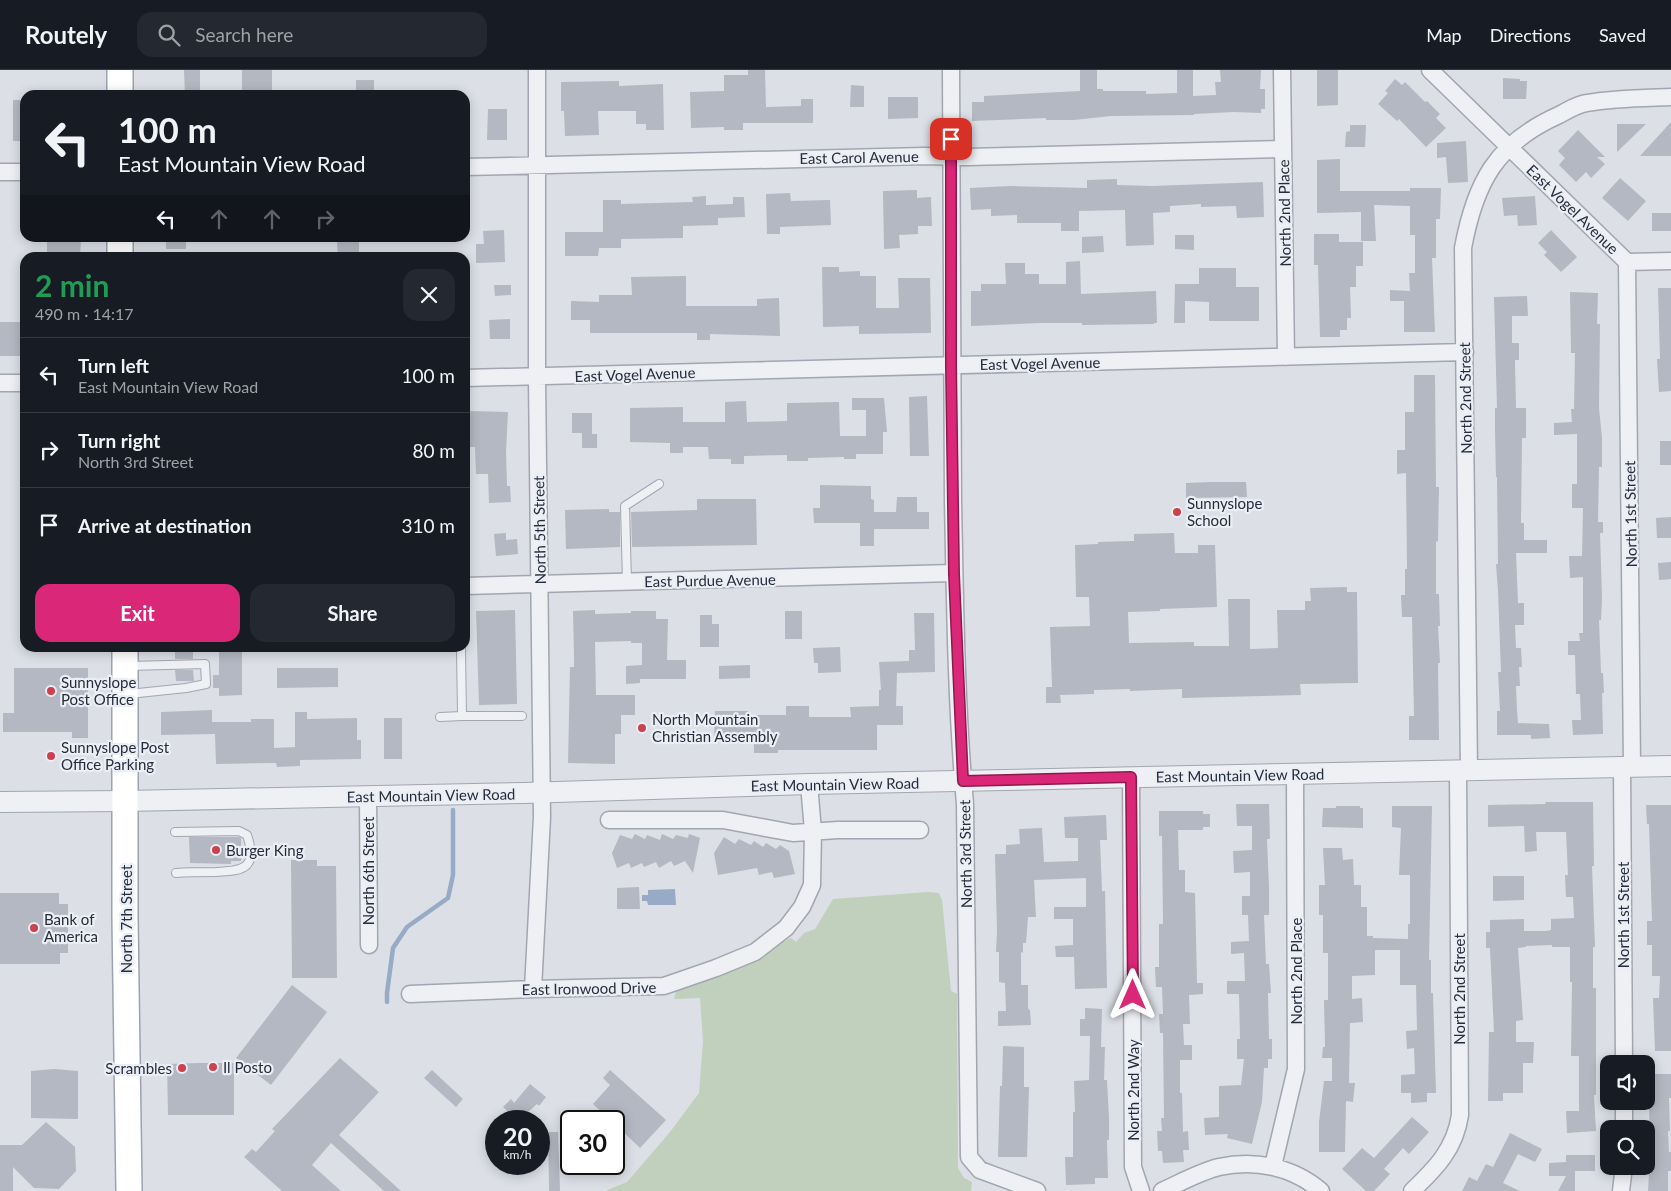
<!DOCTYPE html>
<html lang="en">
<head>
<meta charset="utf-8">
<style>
  body { margin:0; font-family:Lato,sans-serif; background:#242831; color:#f1f3f6; height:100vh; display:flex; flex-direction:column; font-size:19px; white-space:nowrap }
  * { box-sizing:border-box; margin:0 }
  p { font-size:16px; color:#9ea1a6 }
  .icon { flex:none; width:28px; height:28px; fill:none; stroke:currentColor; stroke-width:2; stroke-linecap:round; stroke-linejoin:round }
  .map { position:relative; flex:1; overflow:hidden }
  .side { position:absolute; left:20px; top:182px; width:450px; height:400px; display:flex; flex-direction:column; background:#171b24; border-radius:15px; box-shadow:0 2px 12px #0003 }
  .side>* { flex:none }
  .hud { position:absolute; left:20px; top:20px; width:450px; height:152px; border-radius:15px; box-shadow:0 2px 12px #0003; background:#171b24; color:#f1f3f6; overflow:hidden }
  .controls { position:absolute; left:1600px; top:985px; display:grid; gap:10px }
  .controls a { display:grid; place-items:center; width:55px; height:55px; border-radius:10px; background:#171b24; box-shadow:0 2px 12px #0003; font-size:25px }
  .speed { position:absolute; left:485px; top:1040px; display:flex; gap:10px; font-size:25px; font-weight:700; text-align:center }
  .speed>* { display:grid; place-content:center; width:65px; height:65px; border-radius:50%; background:#171b24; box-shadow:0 2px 12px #0003; line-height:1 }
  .speed small { font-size:12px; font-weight:400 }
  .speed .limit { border:2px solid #111; border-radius:8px; background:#fff; color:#111 }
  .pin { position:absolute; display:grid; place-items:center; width:42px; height:42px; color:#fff; margin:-21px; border-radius:10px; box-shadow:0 2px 8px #0006 }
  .me { position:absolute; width:55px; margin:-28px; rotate:0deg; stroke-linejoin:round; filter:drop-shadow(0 0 4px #0008) }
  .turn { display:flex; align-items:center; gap:18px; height:105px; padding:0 15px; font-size:22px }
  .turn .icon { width:65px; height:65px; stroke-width:2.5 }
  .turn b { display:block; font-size:35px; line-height:42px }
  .lanes { display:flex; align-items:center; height:48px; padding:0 15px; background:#0003; justify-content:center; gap:25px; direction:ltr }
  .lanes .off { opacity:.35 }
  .round { display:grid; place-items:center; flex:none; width:52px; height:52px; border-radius:15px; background:#242831 }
  .head { display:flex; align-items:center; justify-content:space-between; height:85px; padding:0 15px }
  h1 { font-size:30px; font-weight:700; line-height:38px; color:#1e9e55 }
  .primary-button { display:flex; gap:10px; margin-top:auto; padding:10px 15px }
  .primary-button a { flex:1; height:58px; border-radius:15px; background:#db2777; color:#fff; font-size:20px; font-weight:700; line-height:58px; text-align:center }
  .primary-button a+a { background:#242831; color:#f1f3f6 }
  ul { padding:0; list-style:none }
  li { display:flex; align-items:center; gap:15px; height:75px; padding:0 15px; border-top:1px solid #363941 }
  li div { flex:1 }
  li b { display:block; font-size:19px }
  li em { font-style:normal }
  header { display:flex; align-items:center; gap:30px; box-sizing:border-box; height:70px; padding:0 25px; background:#171b24; border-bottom:1px solid #363941 }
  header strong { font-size:24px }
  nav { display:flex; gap:28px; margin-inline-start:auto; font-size:18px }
  .search { width:350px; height:45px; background:#242831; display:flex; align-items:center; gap:12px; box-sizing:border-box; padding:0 18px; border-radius:15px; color:#9ea1a6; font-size:19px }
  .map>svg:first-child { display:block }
  .green { fill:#c1d0bd }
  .water { fill:#97abc6 }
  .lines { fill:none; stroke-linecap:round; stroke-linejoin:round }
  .stream { stroke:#97abc6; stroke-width:4.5 }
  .building { fill:#b3b8c2 }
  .service-casing { stroke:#a2a6b0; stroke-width:10 }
  .minor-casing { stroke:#a2a6b0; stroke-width:19 }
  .tertiary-casing { stroke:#a2a6b0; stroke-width:22 }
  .primary-casing { stroke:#9ba3b1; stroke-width:28 }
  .service { stroke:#eef0f4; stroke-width:8 }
  .minor { stroke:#eef0f4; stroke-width:16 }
  .tertiary { stroke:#eef0f4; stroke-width:20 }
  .primary { stroke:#fff; stroke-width:25 }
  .route-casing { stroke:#8e194d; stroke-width:12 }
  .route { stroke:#db2777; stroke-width:9 }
  .poi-dot { fill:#cb414e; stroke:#ebeef4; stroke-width:2 }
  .labels { text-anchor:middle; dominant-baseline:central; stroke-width:4.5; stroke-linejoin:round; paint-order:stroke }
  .street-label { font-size:15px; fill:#262d3c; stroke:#ebeef4 }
  .poi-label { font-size:15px; fill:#262d3c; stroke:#ebeef4; text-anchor:start }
</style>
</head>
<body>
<header>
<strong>Routely</strong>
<div class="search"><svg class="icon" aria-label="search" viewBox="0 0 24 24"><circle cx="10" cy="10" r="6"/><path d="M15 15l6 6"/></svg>Search here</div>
<nav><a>Map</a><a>Directions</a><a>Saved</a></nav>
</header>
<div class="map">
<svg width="1671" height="1121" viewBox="0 0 1671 1121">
  <rect width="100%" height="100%" fill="#dcdfe6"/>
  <path class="green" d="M928 822 939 823 942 830 951 921 957 924 958 1098 964 1108 972 1112 971 1121H605L627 1112 670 1062 699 1023 703 971 700 928 674 929 676 921 791 868 796 872 804 863 815 859 833 829Z"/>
  <path class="water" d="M675 819 676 835H648L647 831H642V825H648V820Z"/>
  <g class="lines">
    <path class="stream" d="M387 932V923L393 878 407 857 448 828 453 805V740"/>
  </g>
  <path class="building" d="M184 0H200V25H185Z
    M242 0H272V23H242Z
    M748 0H765L766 37 801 36V29H813V53H743V60H724V57L691 58 690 22 724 21V5H748Z
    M1080 0H1097V19H1103V21H1146V24L1177 23V0H1193V26L1216 25 1215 12H1221L1220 0H1261L1260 19H1265V39H1261V43L1234 42 1194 44V45L1111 46 1074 50H1046V48L972 51V32H984V26L1080 21Z
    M1317 0H1338V35L1317 36Z
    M1503 8 1520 9V11H1527L1526 29H1503Z
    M1395 9 1402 15 1405 12 1425 32 1427 31 1440 44 1436 48 1446 58 1426 77 1399 49 1397 51 1378 34 1388 23 1385 21Z
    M356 10H374V25H356Z
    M619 11V16L663 14 664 60H646V54H636V41H598L599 65 565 66 564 41H561V12Z
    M851 15 864 16V37H850Z
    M888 27H918V48L888 49Z
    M13 30H25V71H13Z
    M488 39H507V70H487Z
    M1671 52V86H1640Z
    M1617 54H1646L1617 82Z
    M1350 55H1366L1365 77H1345L1346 62 1350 61Z
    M1578 60 1605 87H1597L1605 94 1591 108 1586 102 1576 112 1559 95 1565 88 1558 81Z
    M1466 71 1468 112 1448 113 1446 87 1437 88V73Z
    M1340 89V121H1410V118H1441L1440 149H1436V188H1432L1435 262H1404V231H1390V220L1410 221 1409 203H1415V165H1410V136L1374 135 1376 171H1361V142L1317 143V90Z
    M1620 108 1646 131 1628 151 1602 128Z
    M1117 109V115L1152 116 1263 112 1264 147 1237 148 1236 136 1201 137V134L1170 136V142L1153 143 1154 175 1126 176 1125 140 1079 141V161H1061V153H1017V145L991 146V139L971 140 970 118 1010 116 1087 118V110Z
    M917 120V128L931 127 932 156H918V164L899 165 900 178 884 179 883 121Z
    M790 123 791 131 830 130 831 155 780 157V164H767L766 124Z
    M706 126V135L733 134V127H744L745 147 718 148V155L683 156V168L621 169V178H599L598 186H565V162H603V130H621V134L693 132 692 127Z
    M1535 126 1537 155 1518 156 1517 145 1504 146 1502 128Z
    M1652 143H1671V161H1652Z
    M504 160 505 192 476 193V174H484L483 161Z
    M1551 160 1577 187 1561 202 1544 185 1547 182 1538 173Z
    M1314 164H1339V172H1363V196H1356V217H1350L1351 248H1347V260H1340V267H1320L1318 195H1314Z
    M1175 165H1194V180L1175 179Z
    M1103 166 1104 182 1082 183V167Z
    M47 168H81L80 188H47Z
    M166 168H186V179H166Z
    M359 170V188H338L337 171Z
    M1080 191 1081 224 1156 221 1157 253H1154V254L1082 255V253H1040L971 256V221H981V214H1006L1005 193H1025V204H1039V214H1066V192Z
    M822 197H839V202L860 201V206H876V238H899L898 208H930L931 263 859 264V256L823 257Z
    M1199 198H1236V217H1259V251H1209V232L1185 231V253H1174L1175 214H1199Z
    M686 206V236H757V229L779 228 780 266 710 264V270H697V263H590V250H571V231L599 232V225H632L631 207Z
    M494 215H511V225L495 226Z
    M1658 218H1671V321L1659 322 1657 289H1660Z
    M1570 222 1598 223 1597 254H1600L1599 338 1602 368V397H1599L1598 452H1603V463H1600L1602 528 1601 550H1599L1601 603H1603L1604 623H1602L1603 664 1573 665 1572 650H1581L1580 624H1576L1575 585H1568V571H1580L1579 563H1583V507L1570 508 1569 486H1582L1583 438H1572V414H1577V364L1554 365V353L1572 352 1571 339H1574L1575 283H1571Z
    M1527 226 1528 246H1512V273H1519V290H1515L1516 338H1526V368H1522L1521 453H1524V470H1547V483H1516L1518 533H1524V555H1515L1516 578H1521L1522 597H1519L1520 616H1516L1517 641 1518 653 1549 654 1550 668 1531 669V665H1497V641H1500L1498 602H1501L1498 521 1496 494H1498L1497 407H1496L1495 361V338H1497L1494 227Z
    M510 249V269H490L489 250Z
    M0 252H24V286H0Z
    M1414 305H1435L1436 417H1439L1438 471 1436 472V524H1439L1440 556H1438L1440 593H1438L1439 670H1409V646H1414L1412 547H1402L1401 525H1405V499H1407L1406 403 1397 404V380H1405V342H1414Z
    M927 326 929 386H910L909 327Z
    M852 328H884L887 362H883V384H856V389H844V387L808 388V391H787V385L744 386V394H731V389H709L708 377H683V383H670V373L630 372V338L683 337V352H725V332L746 331 747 352 787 351V333L839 332 840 366H866V340H852Z
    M469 341 508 342 506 382 507 416H510L511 432 489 433 488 404H476L475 377H468Z
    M572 343H592V364H597V378H582V363H572Z
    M1660 371H1671V395H1660Z
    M1211 412H1246L1247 427 1186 428V413Z
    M820 415 871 416V429L874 430V442H896L897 427H917V442H929V459H874V476H860V453H814L813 438H820Z
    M697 429H756L757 475 632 477 631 442 697 440Z
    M609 439V442H620V477L566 479 565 440Z
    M1671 447V468H1657L1656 448Z
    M506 463V470L517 469 518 484 496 486 494 464Z
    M1174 463 1175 483H1198V475H1215L1217 537 1160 539V541L1128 542 1129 573 1194 572V576H1229L1228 529H1250V579L1278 578 1277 540H1305V531H1311L1310 518 1347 517V522H1357L1358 613 1300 614 1301 625 1182 628V619L1130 621V619L1094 620V624L1060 625 1061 633H1046V617H1052L1050 557 1090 556 1089 527H1076L1075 475 1098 474V472L1134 471V464Z
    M1671 492V509L1659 510 1658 493Z
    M515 540 517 634 479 635 476 541Z
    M595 540V544L631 543V541H656V549H668L667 590H686V609H640V613L626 614V596L642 595V573H631V571L595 572 596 625H635V645H621V664H615V694L568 693 570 597H574V585L573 541Z
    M785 541H802V569H785Z
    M914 543H934L935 602 897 603 896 636H903V655H877V680H778V683H754V666L732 665V672L714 671 715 641H748V645H786V636H809V647H851L850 637 879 636V620H881L879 592 909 591V580H915Z
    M700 545H712V554H719V577H700Z
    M840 577 841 602 818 603V593H814L813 578Z
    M175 578H193V589H175Z
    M219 578H242V625L219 626V618H213V605H219Z
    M750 595V608L719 609V596Z
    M14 598H88V668H72V662H3V643H14Z
    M277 598H338V617L277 618Z
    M175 600H193L194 611H176Z
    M212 640V652H251V649H274V678L295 677V642H307V649L357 648V670H361V689L300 690V696L277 697 276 693 216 694 215 664 161 665V642Z
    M384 648H402V689H384Z
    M1545 732H1593L1594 796H1592L1595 877H1593V918H1596V1025H1594L1596 1061 1567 1063 1566 1041H1579V986H1571L1572 912H1570V877H1552V875L1526 876V877L1518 878 1523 950 1516 951V972H1534L1533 993H1523V1023H1503V1031H1488L1489 962H1494L1490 878H1486V862H1490V850L1524 849V861H1546L1551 860V849L1574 848 1573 827H1566L1565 805H1568L1566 762H1536L1537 781 1525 782 1524 756 1488 757V735L1546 734Z
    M1236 734H1269L1270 769H1267L1269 818V845H1264L1266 894H1269L1271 923H1268L1269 969H1272V989H1268V998H1264L1262 1032 1252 1074 1227 1068 1228 1064 1205 1065 1204 1048 1219 1047V1016L1241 1015 1244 989H1237V969H1240L1239 924H1227V911H1245L1244 883 1231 884V872L1249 871 1248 845H1242V826H1250V802L1234 803 1233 781 1252 780V756H1237Z
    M1646 735H1671V981H1655L1653 928H1659L1660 906H1652V875H1647V851H1652L1649 754H1647Z
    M1336 736H1360V738H1363V758L1322 757 1323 738H1336Z
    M1392 736H1432L1429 890H1431V923H1433L1436 1023H1427V1032L1411 1033V1023H1401V1005L1415 1004 1414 978 1407 979 1406 961 1417 960 1416 915H1400V880H1375V905L1352 906V929L1362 928 1363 952 1350 953 1349 1013H1355L1353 1032 1346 1031 1345 1082H1319V1052L1324 1011H1332V988H1322L1323 977H1325L1324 930H1328V883H1323V845H1319V815H1325L1323 778H1342L1343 790 1353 789 1354 815H1361V837H1367V866H1373V868L1408 869V854H1410V805H1399L1401 758 1392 757Z
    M1159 741H1203V744H1210V757H1203V760H1178L1179 800H1185V822L1195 823 1197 913H1203V924L1189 925 1190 954H1183L1184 975H1192V990H1180V1023H1182L1183 1062 1188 1061 1189 1080H1183L1184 1092 1163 1093 1162 1081H1158L1157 1061H1162L1161 1048H1164L1163 963H1160L1159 944H1163L1162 917H1156L1155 897H1159V854H1163L1162 766H1159Z
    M1106 745 1107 770H1100L1102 821H1105L1107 918 1075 919 1074 887H1056L1055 876 1073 875V849H1054V837H1086V808L1034 810 1036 847H1028L1026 873H1023V883L1021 882V915H1028V937L1029 940H1030L1031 955 998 956V941H1006L1005 913 999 912V882H996L997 861 995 784H1006V775L1020 774 1019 759 1042 758 1044 792 1078 791V768H1065L1064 747Z
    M635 764 645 769 647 765 660 770 662 764 673 769 676 765 688 768 689 764 700 768 693 803 685 791 674 796 671 791 659 798 656 792 644 797 642 793 631 798 629 793 617 798 612 783 620 765 632 769Z
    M189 767H239L241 768V776H243L241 791H231V794L190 793Z
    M724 767 735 774 739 769 751 775 754 771 763 777 766 773 776 779 780 775 789 781 795 804 774 808 772 802 759 805 757 798 718 805 714 783Z
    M291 790H317V796H336L337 908H292Z
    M1493 806H1524V830L1493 831Z
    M639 817 640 839H617V818Z
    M0 823H59V834H68V883H60V894H0Z
    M292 915 327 942 271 1015 236 988Z
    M1085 938 1102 939 1101 977H1105L1104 1010H1107L1109 1048V1070H1107L1108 1108H1095V1114L1066 1115 1065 1087H1073V1042H1075L1074 1011 1089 1010 1090 966H1080V949H1085Z
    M1003 976 1024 977V1017H1029L1027 1087H998L1000 1016H1002Z
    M340 988 379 1022 339 1065 401 1121H384L331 1073 312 1095 341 1121H282L244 1087 252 1079 256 1082 275 1061 272 1059Z
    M199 993H234V1045H168L167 994Z
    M54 999 78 1001V1049L31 1048V1001Z
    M432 1000 463 1029 456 1037 424 1008Z
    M610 1000 666 1050 640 1078 614 1053V1051H611L593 1034 610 1015 603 1008Z
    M1650 1004H1671V1028H1669L1670 1061H1668L1669 1082H1671V1101H1668V1121H1648L1649 1104H1651L1649 1038Z
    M530 1014 546 1027 539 1036 537 1034 518 1051 503 1037 511 1029 514 1033Z
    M1412 1047 1429 1062 1409 1084 1403 1078 1384 1099 1390 1104 1374 1121H1366L1342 1099 1362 1078 1374 1088Z
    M46 1052 75 1077 76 1101 59 1119 34 1118 13 1097V1121H0V1075H22Z
    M548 1062H558L560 1121H549Z
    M1510 1063 1542 1079 1535 1092 1518 1084 1503 1113 1520 1121H1462L1469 1107 1477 1111 1486 1094 1493 1097Z
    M1566 1085H1595V1101H1575V1121H1558L1566 1106H1549V1093L1566 1092Z"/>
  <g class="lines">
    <g class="service-casing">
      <path id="service" d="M627 512 625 436 659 414
        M129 596 205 594 206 614 186 618 129 624
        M462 646H522
        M440 647 462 646 461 578
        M175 762 239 761 247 765C258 798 244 801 216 802 202 802 189 802 176 803"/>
    </g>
    <g class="minor-casing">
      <path id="minor" d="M951 0C951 144 951 288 953 431 955 532 956 633 965 734L969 1087 980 1100 1037 1121
        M1282 0 1286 287
        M1430 0 1627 192 1671 191
        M465 97 924 86 968 87 1283 79
        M0 102H25
        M1627 192 1632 697
        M465 308 1465 282
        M0 313H25
        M465 516 954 503
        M1622 697 1624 994
        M1469 700 1463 178C1475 113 1496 73 1559 45 1567 41 1577 34 1587 33 1614 28 1643 28 1671 27
        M1131 707 1133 1097 1141 1121
        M368 726 369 875
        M609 750H723L793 763 838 760H920
        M533 919 542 747 537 307V0
        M410 924 533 919 664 916 716 898 755 882 786 858 802 837 812 815 813 761 809 714
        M1624 1031V1059
        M1273 1096 1296 999 1295 704
        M1162 1121C1180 1113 1199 1102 1219 1097 1255 1089 1293 1097 1321 1121
        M1412 1121C1436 1098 1455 1079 1460 1045L1458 700
        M1621 1121 1624 1096"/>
    </g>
    <g class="tertiary-casing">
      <path id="tertiary" d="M0 732 125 731 524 723 809 714 1671 696"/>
    </g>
    <g class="primary-casing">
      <path id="primary" d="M120 25V0
        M120 188V168
        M125 578V848L129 1121"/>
    </g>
    <use href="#service" class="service"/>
    <use href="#minor" class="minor"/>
    <use href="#tertiary" class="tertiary"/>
    <use href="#primary" class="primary"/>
  </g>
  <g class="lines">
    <g class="route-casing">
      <path id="route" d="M951 69V295L954 504 963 711 1131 707 1133 925"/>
    </g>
    <use href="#route" class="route"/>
  </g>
  <g class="poi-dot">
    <circle cx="1177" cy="442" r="5"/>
    <circle cx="51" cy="621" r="5"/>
    <circle cx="642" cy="658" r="5"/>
    <circle cx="51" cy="686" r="5"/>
    <circle cx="216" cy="780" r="5"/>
    <circle cx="34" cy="858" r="5"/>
    <circle cx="213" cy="997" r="5"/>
    <circle cx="182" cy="998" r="5"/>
  </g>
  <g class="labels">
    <g class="street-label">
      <text transform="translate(859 87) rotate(-1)">East Carol Avenue</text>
      <text transform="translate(1573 139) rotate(44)">East Vogel Avenue</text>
      <text transform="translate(1284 143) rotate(-91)">North 2nd Place</text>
      <text transform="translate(1040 293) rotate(-1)">East Vogel Avenue</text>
      <text transform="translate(635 304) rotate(-2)">East Vogel Avenue</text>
      <text transform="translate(1465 328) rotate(-91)">North 2nd Street</text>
      <text transform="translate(1630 444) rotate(-91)">North 1st Street</text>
      <text transform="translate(539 460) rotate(-91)">North 5th Street</text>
      <text transform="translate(710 510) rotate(-1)">East Purdue Avenue</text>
      <text transform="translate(1240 705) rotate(-1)">East Mountain View Road</text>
      <text transform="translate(835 714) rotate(-1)">East Mountain View Road</text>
      <text transform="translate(431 725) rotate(-1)">East Mountain View Road</text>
      <text transform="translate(965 784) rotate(-91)">North 3rd Street</text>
      <text transform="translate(368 801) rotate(-90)">North 6th Street</text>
      <text transform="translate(1623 845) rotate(-90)">North 1st Street</text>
      <text transform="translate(126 849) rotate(-90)">North 7th Street</text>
      <text transform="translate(1296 901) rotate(-90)">North 2nd Place</text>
      <text transform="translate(589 918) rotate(-1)">East Ironwood Drive</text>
      <text transform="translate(1459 919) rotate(-90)">North 2nd Street</text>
      <text transform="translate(1133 1020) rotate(-90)">North 2nd Way</text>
    </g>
    <g class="poi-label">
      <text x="1187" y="433">Sunnyslope<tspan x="1187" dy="17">School</tspan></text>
      <text x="61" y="612">Sunnyslope<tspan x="61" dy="17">Post Office</tspan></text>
      <text x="652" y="649">North Mountain<tspan x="652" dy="17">Christian Assembly</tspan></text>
      <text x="61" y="677">Sunnyslope Post<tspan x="61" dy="17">Office Parking</tspan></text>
      <text x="226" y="780">Burger King</text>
      <text x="44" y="849">Bank of<tspan x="44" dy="17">America</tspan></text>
      <text x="223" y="997">Il Posto</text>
      <text x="172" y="998" text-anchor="end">Scrambles</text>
    </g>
  </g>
</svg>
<div class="controls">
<a><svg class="icon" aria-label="sound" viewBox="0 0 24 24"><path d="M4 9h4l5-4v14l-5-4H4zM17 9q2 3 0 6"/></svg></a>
<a><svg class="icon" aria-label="search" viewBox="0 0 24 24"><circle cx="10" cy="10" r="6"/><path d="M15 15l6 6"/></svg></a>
</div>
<div class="speed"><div>20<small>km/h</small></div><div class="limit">30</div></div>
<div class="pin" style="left:951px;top:69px;background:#d93025"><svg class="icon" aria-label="arrive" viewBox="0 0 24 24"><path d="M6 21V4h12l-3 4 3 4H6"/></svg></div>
<svg class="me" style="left:1133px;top:925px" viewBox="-20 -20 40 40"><path d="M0-17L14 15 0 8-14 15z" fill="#db2777" stroke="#fff" stroke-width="4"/></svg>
<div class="hud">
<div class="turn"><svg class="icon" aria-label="left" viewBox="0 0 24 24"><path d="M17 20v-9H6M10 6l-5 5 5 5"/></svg><div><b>100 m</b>East Mountain View Road</div></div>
<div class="lanes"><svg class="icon" aria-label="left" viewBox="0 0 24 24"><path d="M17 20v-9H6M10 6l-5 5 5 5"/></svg><svg class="icon off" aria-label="ahead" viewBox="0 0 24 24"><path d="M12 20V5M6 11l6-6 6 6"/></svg><svg class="icon off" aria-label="ahead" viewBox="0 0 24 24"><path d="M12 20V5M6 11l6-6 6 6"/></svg><svg class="icon off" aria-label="right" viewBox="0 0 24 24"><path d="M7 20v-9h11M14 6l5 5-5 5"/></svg></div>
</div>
<section class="side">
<div class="head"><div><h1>2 min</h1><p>490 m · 14:17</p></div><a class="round"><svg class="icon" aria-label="close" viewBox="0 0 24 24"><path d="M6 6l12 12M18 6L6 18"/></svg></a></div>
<ul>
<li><svg class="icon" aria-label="left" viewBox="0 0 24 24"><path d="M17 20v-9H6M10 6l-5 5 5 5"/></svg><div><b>Turn left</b><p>East Mountain View Road</p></div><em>100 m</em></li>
<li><svg class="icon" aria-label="right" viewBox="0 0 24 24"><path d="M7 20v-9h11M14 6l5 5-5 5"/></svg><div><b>Turn right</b><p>North 3rd Street</p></div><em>80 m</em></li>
<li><svg class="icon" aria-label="arrive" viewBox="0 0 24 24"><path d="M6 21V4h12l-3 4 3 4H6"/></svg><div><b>Arrive at destination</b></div><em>310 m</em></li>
</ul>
<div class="primary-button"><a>Exit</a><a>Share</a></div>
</section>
</div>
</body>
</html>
